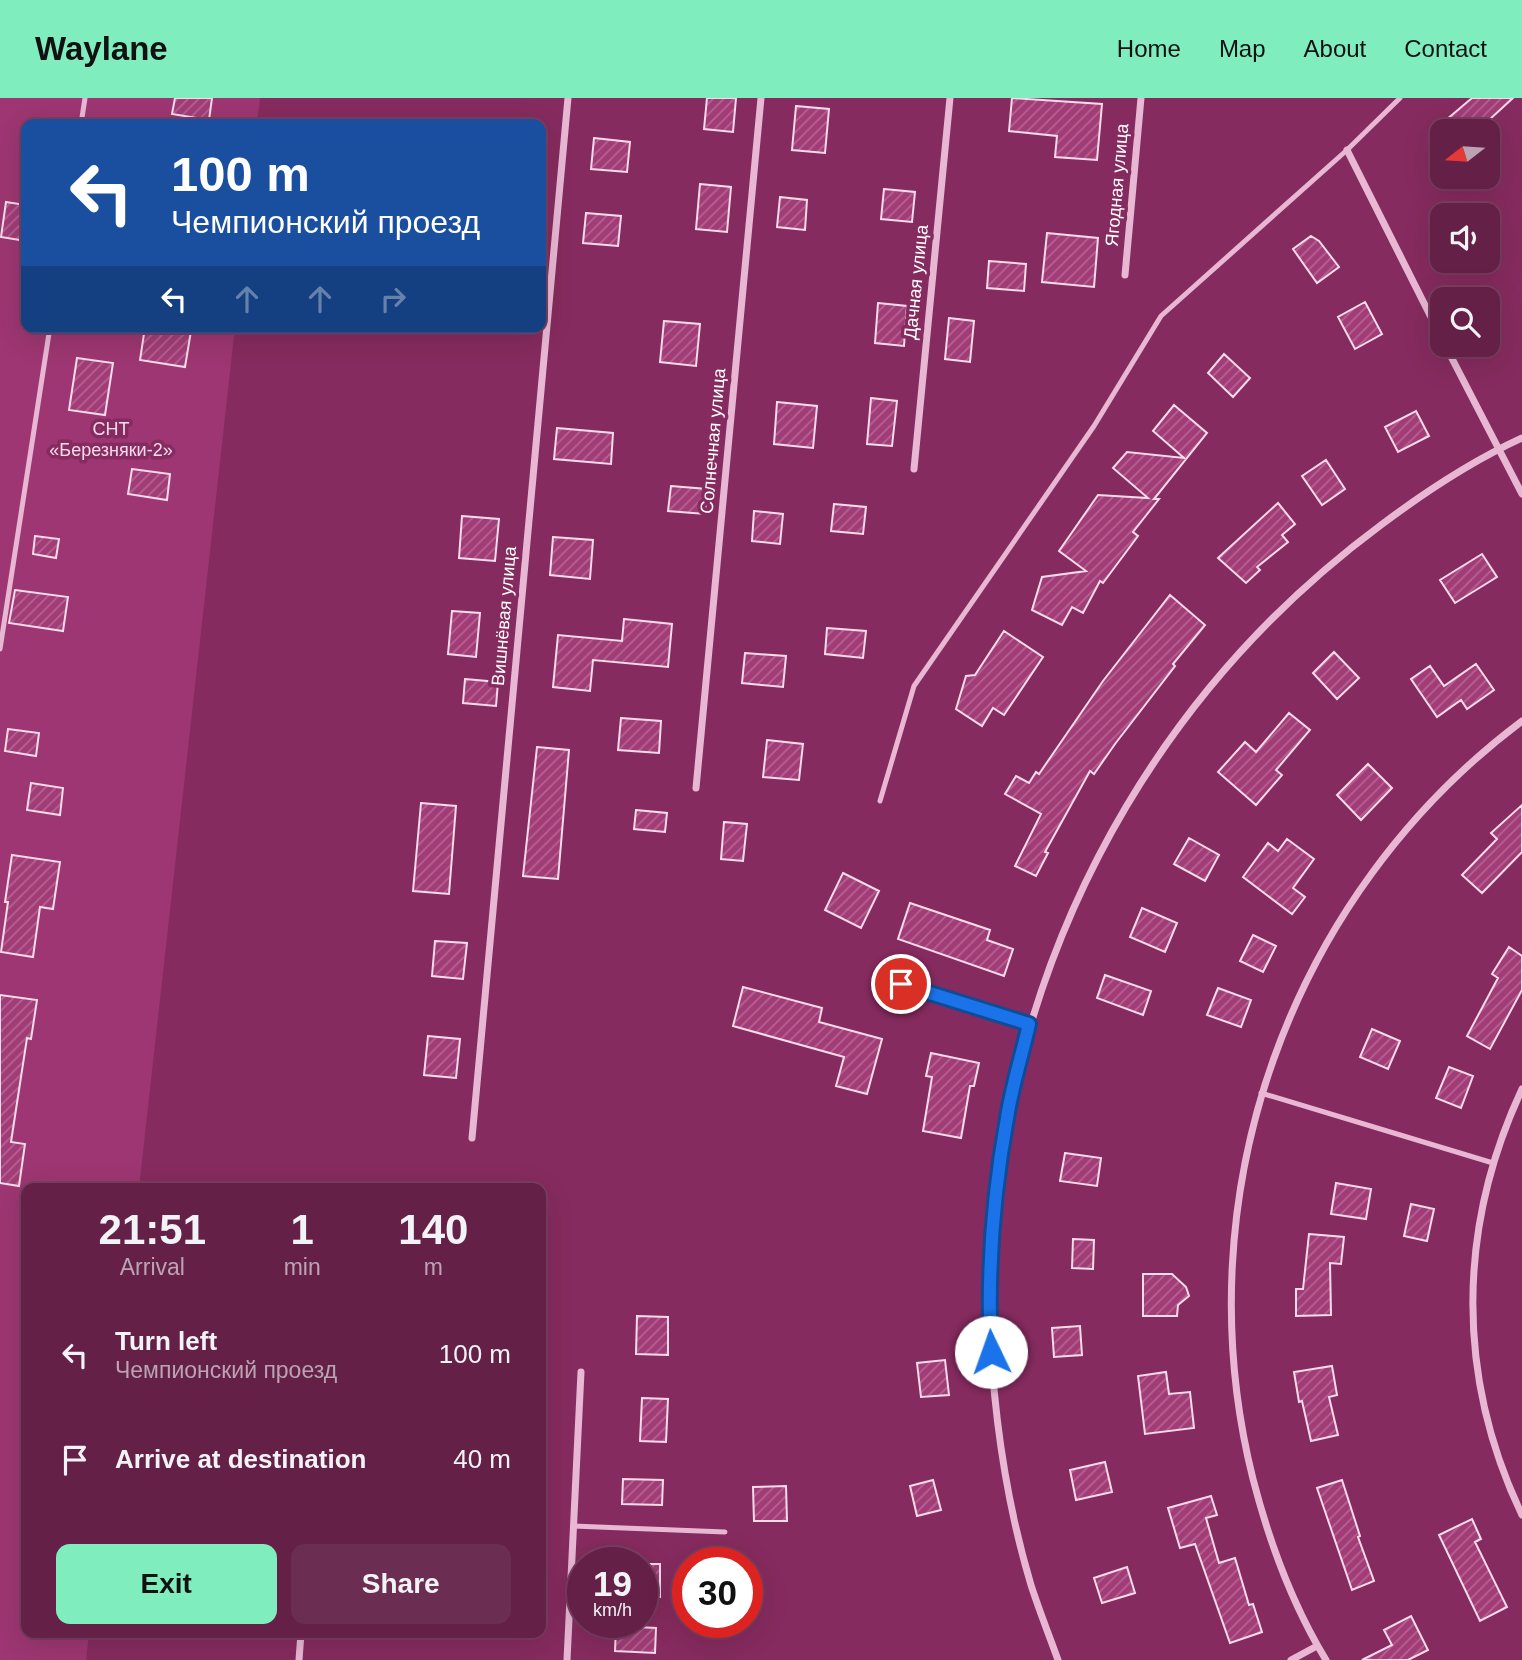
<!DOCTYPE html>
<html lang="en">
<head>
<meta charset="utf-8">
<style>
  body { margin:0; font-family:Arial,sans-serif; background:#6c2d52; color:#f1f3f6; height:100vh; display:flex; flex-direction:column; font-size:26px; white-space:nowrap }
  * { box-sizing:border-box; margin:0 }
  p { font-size:23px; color:#bba3b4 }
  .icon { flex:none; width:38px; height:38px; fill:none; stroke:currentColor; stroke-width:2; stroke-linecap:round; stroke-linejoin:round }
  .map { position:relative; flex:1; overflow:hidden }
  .side { position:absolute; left:21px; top:1085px; width:525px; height:455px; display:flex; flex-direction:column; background:#642047; border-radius:14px; box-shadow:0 7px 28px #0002,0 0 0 2px #783e60 }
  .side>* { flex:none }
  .top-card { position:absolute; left:21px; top:21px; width:525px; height:214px; border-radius:14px; box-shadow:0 7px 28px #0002,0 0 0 2px #783e60; background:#1a4fa0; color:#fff; overflow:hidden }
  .needle { width:46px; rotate:253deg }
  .tools { position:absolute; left:1430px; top:21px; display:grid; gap:14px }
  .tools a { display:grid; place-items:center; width:70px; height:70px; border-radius:14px; background:#642047; box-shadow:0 7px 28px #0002,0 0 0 2px #783e60; font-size:35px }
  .speed { position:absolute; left:567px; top:1449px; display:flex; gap:14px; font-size:35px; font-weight:700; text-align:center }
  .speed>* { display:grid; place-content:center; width:91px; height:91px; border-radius:50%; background:#642047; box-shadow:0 7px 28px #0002,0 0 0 2px #783e60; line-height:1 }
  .speed small { font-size:18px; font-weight:400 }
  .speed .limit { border:10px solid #d22; background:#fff; color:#111 }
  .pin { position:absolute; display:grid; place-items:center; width:60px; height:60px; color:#fff; margin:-30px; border:4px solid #fff; border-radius:50%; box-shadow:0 2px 7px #0007 }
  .me { position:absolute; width:77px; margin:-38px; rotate:357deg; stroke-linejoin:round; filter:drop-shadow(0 0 5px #0008) }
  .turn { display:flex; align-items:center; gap:24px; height:147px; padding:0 35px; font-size:32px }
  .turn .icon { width:91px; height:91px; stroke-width:2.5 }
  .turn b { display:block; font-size:49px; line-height:60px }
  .lanes { display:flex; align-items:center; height:66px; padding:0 35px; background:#0003; justify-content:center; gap:35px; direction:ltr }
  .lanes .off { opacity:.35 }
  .eta { display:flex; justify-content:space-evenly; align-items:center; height:119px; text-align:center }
  .eta b { font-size:42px; font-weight:700; line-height:49px }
  .button { display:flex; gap:14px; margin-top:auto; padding:14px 35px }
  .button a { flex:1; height:80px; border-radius:14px; background:#80edbf; color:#111; font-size:28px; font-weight:700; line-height:80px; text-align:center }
  .button a+a { background:#6c2d52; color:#f1f3f6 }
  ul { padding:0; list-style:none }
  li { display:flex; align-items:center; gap:21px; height:105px; padding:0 35px }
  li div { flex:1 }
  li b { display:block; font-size:26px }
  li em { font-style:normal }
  header { display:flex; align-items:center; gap:42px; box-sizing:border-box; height:98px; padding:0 35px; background:#80edbf; color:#111 }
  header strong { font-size:33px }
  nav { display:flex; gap:38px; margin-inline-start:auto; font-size:24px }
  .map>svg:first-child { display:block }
  .green { fill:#9d3672 }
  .building { fill:url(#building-hatch); stroke:#f6dbeb; stroke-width:2 }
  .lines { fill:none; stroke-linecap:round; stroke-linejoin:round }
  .lane { stroke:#e7b7d3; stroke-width:5 }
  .street { stroke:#e7b7d3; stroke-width:7 }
  .route-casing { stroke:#114b97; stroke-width:18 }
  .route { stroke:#1a73e8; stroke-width:12 }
  .labels { text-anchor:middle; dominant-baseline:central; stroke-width:7; stroke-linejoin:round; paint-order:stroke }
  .street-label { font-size:18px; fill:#fff; stroke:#862b5f }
  .park-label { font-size:18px; fill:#f6dbeb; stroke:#862b5f }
</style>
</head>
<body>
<header>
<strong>Waylane</strong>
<nav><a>Home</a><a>Map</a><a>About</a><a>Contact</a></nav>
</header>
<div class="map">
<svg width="1522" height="1562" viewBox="0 0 1522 1562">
  <defs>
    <pattern id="building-hatch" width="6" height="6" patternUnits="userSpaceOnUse" patternTransform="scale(1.75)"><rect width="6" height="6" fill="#a23c77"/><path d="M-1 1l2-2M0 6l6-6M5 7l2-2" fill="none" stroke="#b56392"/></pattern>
  </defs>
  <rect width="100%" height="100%" fill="#862b5f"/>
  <path class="green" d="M0 0H260L257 26H26V229H235L139 1090H26V1535H89L86 1562H0Z"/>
  <path class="building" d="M175 0H212L209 22 172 16Z
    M707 0H736L733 34 704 31Z
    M1012 0 1102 6 1097 62 1055 59 1057 38 1009 33Z
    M1472 0H1513L1477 33H1433Z
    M796 8 829 11 825 55 792 52Z
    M594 40 630 44 627 74 591 71Z
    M700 86 731 89 727 134 696 131Z
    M884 91 915 94 912 124 881 121Z
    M780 99 807 102 805 132 777 129Z
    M6 104 26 107V143L1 139Z
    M586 115 621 118 618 148 583 145Z
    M1047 135 1098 140 1094 189 1042 184Z
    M1311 138 1319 143 1339 169 1317 185 1293 151Z
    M989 163 1026 166 1024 193 987 190Z
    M1365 204 1382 236 1355 251 1338 219Z
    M878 205 907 208 904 248 875 245Z
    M949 220 974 223 970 264 945 261Z
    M664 223 700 226 696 268 660 264Z
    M145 229 191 233 185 269 140 262Z
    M1224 256 1250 280 1233 299 1208 275Z
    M77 260 113 265 105 317 69 312Z
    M871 300 897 303 892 348 867 346Z
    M777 304 817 308 813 350 774 346Z
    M1174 307 1207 335 1154 401H1159L1133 434 1138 438 1103 485 1100 483 1083 515 1072 509 1062 527 1032 512 1042 479 1086 473 1059 453 1098 397 1148 400 1113 370 1127 354 1184 360 1153 333Z
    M1416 313 1429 338 1398 354 1385 329Z
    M557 330 613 335 611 366 554 361Z
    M1326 362 1345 391 1322 407 1302 378Z
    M132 371 170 376 167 402 128 396Z
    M671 388 707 391 705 416 668 413Z
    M1278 405 1295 426 1282 437 1288 444 1257 469 1260 472 1246 485 1218 460Z
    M834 406 866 409 863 436 831 433Z
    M754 413 783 416 780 446 752 443Z
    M462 418 499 421 495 463 459 460Z
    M35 438 59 441 56 460 33 456Z
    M553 439 593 442 590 481 550 477Z
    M1482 456 1497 479 1455 505 1440 482Z
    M15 492 68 499 63 533 9 525Z
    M1170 497 1205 527 1173 566 1175 568 1115 646 1094 676 1090 673 1045 754 1048 755 1036 778 1015 768 1041 716 1005 696 1016 678 1029 685 1036 674 1039 676 1103 583Z
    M452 513 480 515 476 559 448 556Z
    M624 521 672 526 668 569 593 562 590 593 553 589 558 537 622 543Z
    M827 530 866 533 863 560 825 556Z
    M1004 533 1043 559 1004 617 993 610 982 628 956 611 966 578 975 577Z
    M1334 554 1359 580 1337 601 1313 575Z
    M745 555 786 558 783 589 742 585Z
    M1476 566 1494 592 1467 611 1461 602 1437 619 1411 581 1430 568 1444 588Z
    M465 581 498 584 496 608 463 605Z
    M1289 615 1310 632 1276 672 1282 677 1256 707 1218 674 1245 644 1256 654Z
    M621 620 661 623 659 655 618 652Z
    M8 631 39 635 36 658 5 653Z
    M767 642 803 646 799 682 763 679Z
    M537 649 569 652 558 781 523 778Z
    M1368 666 1392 690 1361 722 1337 697Z
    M31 685 63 690 60 717 27 712Z
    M421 705 456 708 449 796 413 793Z
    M1522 707V754L1482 795 1462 777 1497 741 1491 735Z
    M636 712 667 715 665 734 634 731Z
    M724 724 747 726 743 763 721 761Z
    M1189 740 1219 757 1205 783 1174 766Z
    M1287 741 1314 761 1293 790 1305 799 1292 816 1243 779 1268 745 1278 753Z
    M12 757 60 764 53 811 40 809 33 859 1 854 8 804H5Z
    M843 775 879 793 861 830 825 812Z
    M910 805 990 832 987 842 1013 851 1004 878 898 841Z
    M1142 810 1177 825 1165 854 1130 839Z
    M1253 837 1276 848 1263 874 1240 863Z
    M435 843 467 845 463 881 432 878Z
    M1509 849 1522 858V892L1490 951 1467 938 1498 880 1492 876Z
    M1105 877 1151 893 1143 917 1097 900Z
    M743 889 822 910 819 924 882 941 867 996 836 988 844 959 733 928Z
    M1218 890 1251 902 1241 929 1207 917Z
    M0 897 37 902 31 941 27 940 11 1044 25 1046 19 1088 0 1085Z
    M1372 931 1400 943 1388 971 1360 959Z
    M428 938 460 941 456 980 424 977Z
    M931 955 979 965 974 988H970L961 1040 923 1033 932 979 926 978Z
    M1449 969 1473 978 1461 1010 1436 1000Z
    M1065 1055 1101 1060 1097 1088 1060 1083Z
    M1336 1085 1371 1091 1366 1121 1331 1116Z
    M1411 1106 1434 1111 1427 1143 1404 1138Z
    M1309 1136 1344 1139 1341 1166 1330 1165 1331 1217 1296 1218V1191H1303Z
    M1073 1141 1094 1142 1093 1171 1072 1170Z
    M1143 1176H1172L1186 1189 1189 1198 1178 1207 1177 1218H1143Z
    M637 1218 668 1219V1257L636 1256Z
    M1080 1228 1082 1257 1054 1259 1052 1230Z
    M945 1262 949 1297 921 1299 917 1265Z
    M1332 1268 1337 1297 1329 1299 1338 1337 1311 1343 1302 1303 1299 1304 1294 1274Z
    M1166 1274 1169 1296 1190 1294 1194 1330 1145 1336 1138 1278Z
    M642 1300 668 1301 666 1344 640 1343Z
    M1105 1364 1112 1394 1076 1402 1070 1372Z
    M623 1381 663 1382 662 1407 622 1406Z
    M933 1382 941 1412 917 1418 910 1388Z
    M1342 1382 1360 1438 1358 1439 1374 1483 1352 1492 1317 1390Z
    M786 1388 787 1423H754L753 1389Z
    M1211 1398 1217 1417 1206 1420 1219 1465 1235 1460 1249 1507 1253 1506 1262 1534 1230 1545 1195 1446 1180 1450 1168 1410Z
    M1472 1421 1481 1441 1475 1444 1507 1509 1480 1523 1439 1437Z
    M642 1466H660V1499L642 1498Z
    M1127 1469 1135 1495 1102 1505 1094 1480Z
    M1411 1518 1428 1552 1408 1562H1362L1392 1547 1384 1532Z
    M616 1528 656 1530 655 1555 615 1553Z"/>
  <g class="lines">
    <path class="lane" d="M81 26 85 0
      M0 551 50 229
      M880 703 914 588 1094 328 1161 218 1347 52 1400 0
      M901 886 1029 926
      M1261 995 1493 1065
      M573 1428 725 1434"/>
    <path class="street" d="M1347 52 1442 241
      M1125 177 1141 0
      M1445 247 1522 396
      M914 371 950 0
      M696 690 761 0
      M1522 991C1457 1130 1456 1279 1522 1417
      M472 1040 568 0
      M299 1562 301 1535
      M567 1562 581 1274
      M1058 1562C1049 1537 1039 1512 1031 1487 1004 1397 992 1304 989 1210 988 1162 993 1113 1000 1066 1038 809 1172 582 1381 427 1425 394 1472 363 1522 340
      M1291 1562 1317 1548
      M1326 1562C1292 1506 1269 1443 1253 1381 1182 1098 1289 798 1522 623"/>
  </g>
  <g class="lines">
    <g class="route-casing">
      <path id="route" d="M901 886 1029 926C1022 957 1012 988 1007 1020 993 1097 987 1175 991 1254"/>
    </g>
    <use href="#route" class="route"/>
  </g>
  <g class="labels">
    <g class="street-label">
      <text transform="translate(1117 87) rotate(-85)">Ягодная улица</text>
      <text transform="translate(916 184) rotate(-84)">Дачная улица</text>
      <text transform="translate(713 343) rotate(-85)">Солнечная улица</text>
      <text transform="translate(504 518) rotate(-85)">Вишнёвая улица</text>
    </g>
    <g class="park-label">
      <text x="111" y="331">СНТ<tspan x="111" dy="21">«Березняки-2»</tspan></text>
    </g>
  </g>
</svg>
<div class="tools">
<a><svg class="needle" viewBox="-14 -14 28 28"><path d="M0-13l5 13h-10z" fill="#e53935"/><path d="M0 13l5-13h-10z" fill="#bba3b4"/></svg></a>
<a><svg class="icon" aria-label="sound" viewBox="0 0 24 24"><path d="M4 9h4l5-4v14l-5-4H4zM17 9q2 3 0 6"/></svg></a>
<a><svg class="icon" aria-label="search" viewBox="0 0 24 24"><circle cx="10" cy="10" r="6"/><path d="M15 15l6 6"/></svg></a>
</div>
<div class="speed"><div>19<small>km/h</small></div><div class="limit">30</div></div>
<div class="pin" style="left:901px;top:886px;background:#d93025"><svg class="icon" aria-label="arrive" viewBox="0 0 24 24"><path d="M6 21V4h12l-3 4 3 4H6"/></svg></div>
<svg class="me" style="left:991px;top:1254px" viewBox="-20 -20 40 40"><circle r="19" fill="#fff"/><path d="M0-13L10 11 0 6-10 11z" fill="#1a73e8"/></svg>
<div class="top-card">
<div class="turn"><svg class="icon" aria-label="left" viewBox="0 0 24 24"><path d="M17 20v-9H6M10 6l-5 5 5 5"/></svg><div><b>100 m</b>Чемпионский проезд</div></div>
<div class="lanes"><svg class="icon" aria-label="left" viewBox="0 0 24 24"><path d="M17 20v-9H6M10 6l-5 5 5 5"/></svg><svg class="icon off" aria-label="ahead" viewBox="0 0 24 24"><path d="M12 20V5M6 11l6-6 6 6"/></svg><svg class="icon off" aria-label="ahead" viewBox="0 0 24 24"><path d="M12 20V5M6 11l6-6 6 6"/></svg><svg class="icon off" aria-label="right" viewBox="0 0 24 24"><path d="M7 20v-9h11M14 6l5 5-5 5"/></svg></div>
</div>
<section class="side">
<div class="eta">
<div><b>21:51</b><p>Arrival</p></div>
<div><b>1</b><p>min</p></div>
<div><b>140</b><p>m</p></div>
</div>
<ul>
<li><svg class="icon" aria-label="left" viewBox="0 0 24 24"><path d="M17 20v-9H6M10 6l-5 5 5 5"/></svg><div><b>Turn left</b><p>Чемпионский проезд</p></div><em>100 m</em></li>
<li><svg class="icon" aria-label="arrive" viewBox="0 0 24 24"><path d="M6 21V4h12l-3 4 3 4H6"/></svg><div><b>Arrive at destination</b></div><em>40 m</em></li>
</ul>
<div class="button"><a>Exit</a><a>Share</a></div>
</section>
</div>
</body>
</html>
